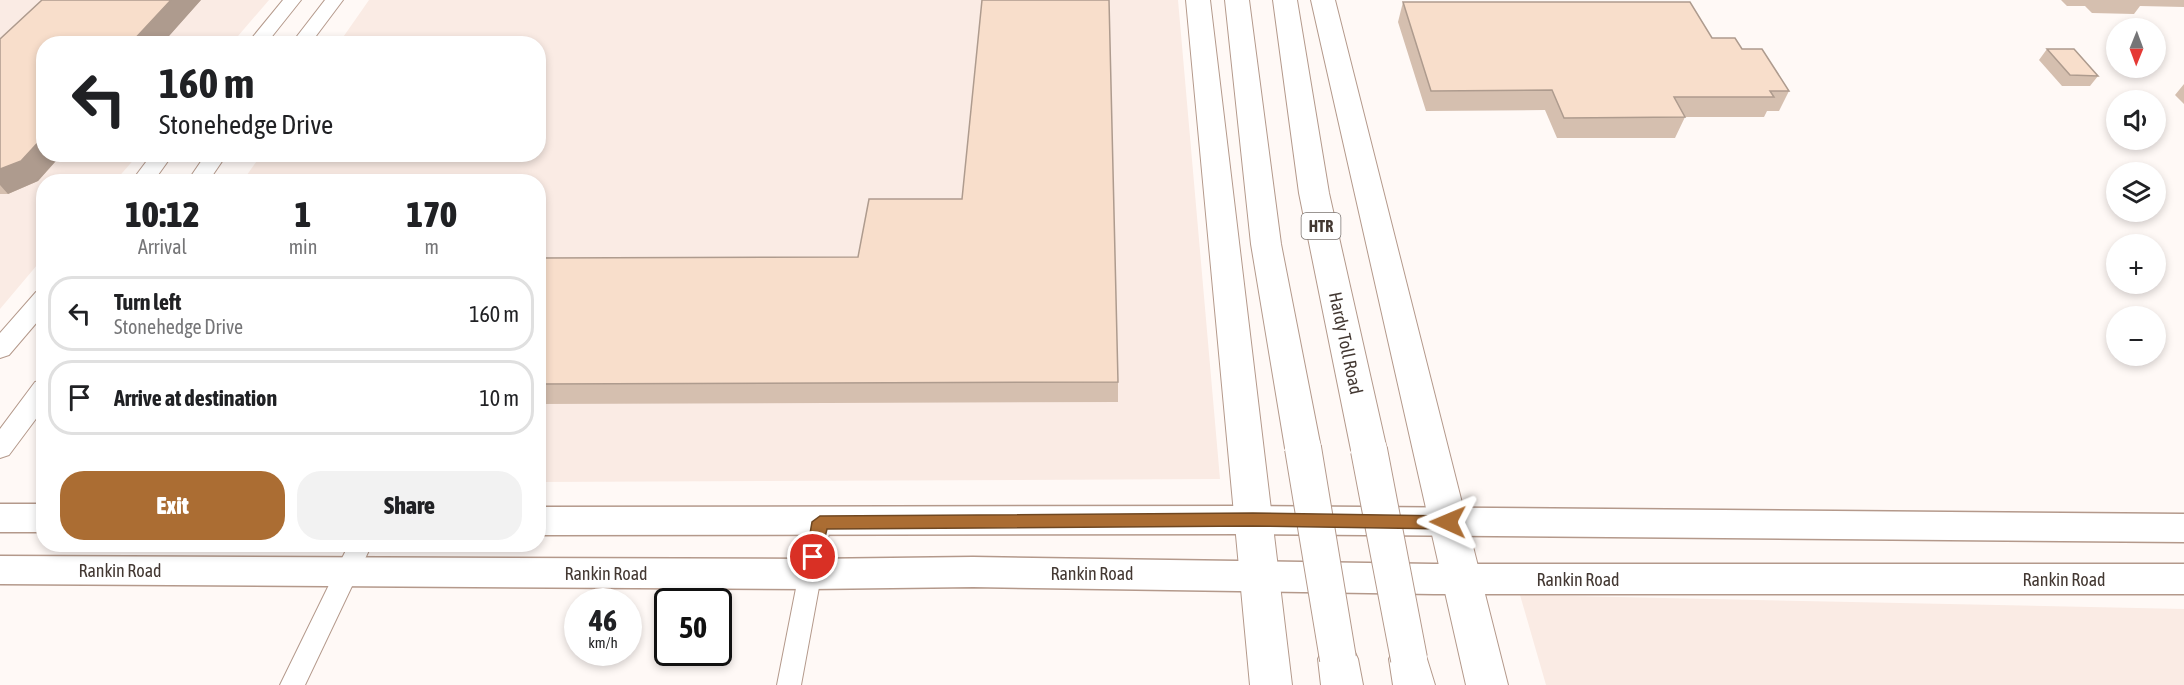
<!DOCTYPE html>
<html lang="en">
<head>
<meta charset="utf-8">
<style>
  body { margin:0; font-family:"Asap Condensed",sans-serif; background:#f2f2f2; color:#202124; height:100vh; display:flex; flex-direction:column; font-size:22px; white-space:nowrap }
  * { box-sizing:border-box; margin:0 }
  p { font-size:20px; color:#757577 }
  .icon { flex:none; width:33px; height:33px; fill:none; stroke:currentColor; stroke-width:2; stroke-linecap:round; stroke-linejoin:round }
  .map { position:relative; flex:1; overflow:hidden }
  .sheet { position:absolute; left:36px; top:174px; width:510px; height:378px; display:flex; flex-direction:column; background:#fff; border-radius:24px; box-shadow:0 3px 9px #0003 }
  .sheet>* { flex:none }
  .hud { position:absolute; left:36px; top:36px; width:510px; height:126px; border-radius:24px; box-shadow:0 3px 9px #0003; background:#fff; color:#202124; overflow:hidden }
  .needle { width:39px; rotate:181deg }
  .controls { position:absolute; left:2106px; top:18px; display:grid; gap:12px }
  .controls a { display:grid; place-items:center; width:60px; height:60px; border-radius:50%; background:#fff; box-shadow:0 3px 9px #0003; font-size:30px }
  .speed { position:absolute; left:564px; top:588px; display:flex; gap:12px; font-size:30px; font-weight:700; text-align:center }
  .speed>* { display:grid; place-content:center; width:78px; height:78px; border-radius:50%; background:#fff; box-shadow:0 3px 9px #0003; line-height:1 }
  .speed small { font-size:15px; font-weight:400 }
  .speed .limit { border:3px solid #111; border-radius:9px; background:#fff; color:#111 }
  .pin { position:absolute; display:grid; place-items:center; width:51px; height:51px; color:#fff; margin:-26px; border:3px solid #fff; border-radius:50%; box-shadow:0 2px 6px #0007 }
  .me { position:absolute; width:66px; margin:-33px; rotate:271deg; stroke-linejoin:round; filter:drop-shadow(0 0 4px #0008) }
  .turn { display:flex; align-items:center; gap:21px; height:126px; padding:0 24px; font-size:27px }
  .turn .icon { width:78px; height:78px; stroke-width:2.5 }
  .turn b { display:block; font-size:42px; line-height:51px }
  .eta { display:flex; justify-content:space-evenly; align-items:center; height:102px; text-align:center }
  .eta b { font-size:36px; font-weight:800; line-height:42px }
  .primary-button { display:flex; gap:12px; margin-top:auto; padding:12px 24px }
  .primary-button a { flex:1; height:69px; border-radius:24px; background:#ab6d33; color:#fff; font-size:24px; font-weight:800; line-height:69px; text-align:center }
  .primary-button a+a { background:#f2f2f2; color:#202124 }
  ul { padding:0; list-style:none }
  li { display:flex; align-items:center; gap:18px; height:75px; margin:0 12px 9px; padding:0 12px; border:3px solid #e0e0e0; border-radius:24px }
  li div { flex:1 }
  li b { display:block; font-size:22px }
  li em { font-style:normal }
  .map>svg:first-child { display:block }
  .built { fill:#faebe4 }
  .lines { fill:none; stroke-linecap:round; stroke-linejoin:round }
  .minor-casing { stroke:#b4998b; stroke-width:2 }
  .tertiary-casing { stroke:#b4998b; stroke-width:2 }
  .secondary-casing { stroke:#b4998b; stroke-width:3 }
  .motorway-casing { stroke:#b4998b; stroke-width:2 }
  .minor { fill:#fff; fill-rule:evenodd }
  .tertiary { fill:#fff; fill-rule:evenodd }
  .secondary { fill:#fff; fill-rule:evenodd }
  .motorway { fill:#fff; fill-rule:evenodd }
  .motorway-bridge-casing { stroke:#b4998b; stroke-width:38; stroke-linecap:butt }
  .motorway-bridge { stroke:#fff; stroke-width:36 }
  .wall { fill:#d5bfaf }
  .shaded-wall { fill:#ae9b8e }
  .building { fill:#f8decb; stroke:#ae9b8e; stroke-width:1.5 }
  .route { fill:#ab6d33; stroke:#6f4721; stroke-width:1.5 }
  .labels { text-anchor:middle; dominant-baseline:central; stroke-width:4.5; stroke-linejoin:round; paint-order:stroke }
  .shield { fill:#fff; stroke:#7b7470; stroke-width:1.5 }
  .shield-label { font-size:16px; font-weight:bold; fill:#433832 }
  .street-label { font-size:18px; fill:#433832; stroke:#fff }
</style>
</head>
<body>
<div class="map">
<svg width="2184" height="685" viewBox="0 0 2184 685">
  <rect width="100%" height="100%" fill="#fff9f6"/>
  <path class="built" d="M0 0H269L232 43 44 44V154L138 155 115 181 44 182 43 258 0 309Z
    M369 0H1178L1220 479 539 482 538 182H242L261 155 538 154V44L339 43Z
    M1520 595 2184 609V685H1546Z"/>
  <g class="lines">
    <g class="minor-casing">
      <path id="minor" d="M820 513 828 515 831 522 801 685H777L809 522 812 515Z
        M349 544H372L305 685H280Z"/>
    </g>
    <g class="tertiary-casing">
      <path id="tertiary" d="M283 0H301L266 44H247Z
        M325 0H343L310 44H291Z
        M152 154H173L153 182H131Z
        M206 154H227L208 182H187Z
        M44 290V314L9 355 0 358V333L36 292Z
        M44 380V408L9 455 0 458V429L35 382Z"/>
    </g>
    <g class="secondary-casing">
      <path id="secondary" d="M0 504H44V532H0Z
        M1253 506 2184 514V542L1253 534 538 535V507Z
        M0 556 810 559 973 557 1434 564H2184V594H1434L973 587 810 589 0 584Z"/>
    </g>
    <g class="motorway-casing">
      <path id="motorway" d="M1186 0H1210L1292 685H1250Z
        M1225 0H1249L1281 244 1321 448 1316 458 1303 462 1290 458 1285 448 1251 244Z
        M1273 0H1297L1329 193 1387 450 1382 460 1369 464 1356 460 1351 450 1299 193Z
        M1311 0H1335L1508 685H1466Z
        M1338 640 1352 646 1358 659 1363 685H1321L1318 659 1324 646Z
        M1409 640 1423 646 1435 685H1393L1389 659 1395 646Z"/>
    </g>
    <use href="#minor" class="minor"/>
    <use href="#tertiary" class="tertiary"/>
    <use href="#secondary" class="secondary"/>
    <use href="#motorway" class="motorway"/>
    <g class="motorway-bridge-casing">
      <path id="motorway-bridge" d="M1303 448 1338 659
        M1369 450 1409 659"/>
    </g>
    <use href="#motorway-bridge" class="motorway-bridge"/>
  </g>
  <path class="wall" d="M42 0H201L38 181 8 194H0V39Z
    M2061 0H2184V7L2140 6 2134 14 2092 13 2085 6H2067Z
    M1403 2 1712 38 1789 91 1779 111H1767L1764 117H1685L1675 138H1557L1545 110 1426 111 1398 22Z
    M2047 49 2098 76 2090 86H2062L2039 60Z
    M2184 84V104L2175 95Z
    M538 258 1118 382V402L538 404Z"/>
  <path class="shaded-wall" d="M171 0H201L162 44H130Z
    M44 136V154H62L38 181 8 194 0 185V169Z"/>
  <path class="building" d="M42 0H171L130 44H44V136L21 161 0 169V39Z
    M982 0H1109L1118 382 538 384V258L858 257 869 199H962Z
    M1403 2H1690L1712 38H1735L1742 49H1762L1789 91H1770L1774 97H1674L1685 117 1564 118 1552 90 1431 91Z
    M2047 49H2074L2098 76 2070 75Z"/>
  <path class="route" d="M1253 513 1448 516 1455 522 1448 529 1253 526 827 529 819 561H808L806 557 812 522 820 516Z"/>
  <g class="labels">
    <rect class="shield" x="1301.5" y="213" width="39" height="26" rx="4.5"/>
    <g class="shield-label">
      <text x="1321" y="226">HTR</text>
    </g>
    <g class="street-label">
      <text transform="translate(1346 343) rotate(78)">Hardy Toll Road</text>
      <text x="120" y="570">Rankin Road</text>
      <text x="606" y="573">Rankin Road</text>
      <text x="1092" y="573">Rankin Road</text>
      <text x="1578" y="579">Rankin Road</text>
      <text x="2064" y="579">Rankin Road</text>
    </g>
  </g>
</svg>
<div class="controls">
<a><svg class="needle" viewBox="-14 -14 28 28"><path d="M0-13l5 13h-10z" fill="#e53935"/><path d="M0 13l5-13h-10z" fill="#757577"/></svg></a>
<a><svg class="icon" aria-label="sound" viewBox="0 0 24 24"><path d="M4 9h4l5-4v14l-5-4H4zM17 9q2 3 0 6"/></svg></a>
<a><svg class="icon" aria-label="layers" viewBox="0 0 24 24"><path d="M12 4l9 5-9 5-9-5zM3 14l9 5 9-5"/></svg></a>
<a>+</a>
<a>−</a>
</div>
<div class="speed"><div>46<small>km/h</small></div><div class="limit">50</div></div>
<div class="pin" style="left:813px;top:557px;background:#d93025"><svg class="icon" aria-label="arrive" viewBox="0 0 24 24"><path d="M6 21V4h12l-3 4 3 4H6"/></svg></div>
<svg class="me" style="left:1448px;top:522px" viewBox="-20 -20 40 40"><path d="M0-17L14 15 0 8-14 15z" fill="#ab6d33" stroke="#fff" stroke-width="4"/></svg>
<div class="hud">
<div class="turn"><svg class="icon" aria-label="left" viewBox="0 0 24 24"><path d="M17 20v-9H6M10 6l-5 5 5 5"/></svg><div><b>160 m</b>Stonehedge Drive</div></div>
</div>
<section class="sheet">
<div class="eta">
<div><b>10:12</b><p>Arrival</p></div>
<div><b>1</b><p>min</p></div>
<div><b>170</b><p>m</p></div>
</div>
<ul>
<li><svg class="icon" aria-label="left" viewBox="0 0 24 24"><path d="M17 20v-9H6M10 6l-5 5 5 5"/></svg><div><b>Turn left</b><p>Stonehedge Drive</p></div><em>160 m</em></li>
<li><svg class="icon" aria-label="arrive" viewBox="0 0 24 24"><path d="M6 21V4h12l-3 4 3 4H6"/></svg><div><b>Arrive at destination</b></div><em>10 m</em></li>
</ul>
<div class="primary-button"><a>Exit</a><a>Share</a></div>
</section>
</div>
</body>
</html>
